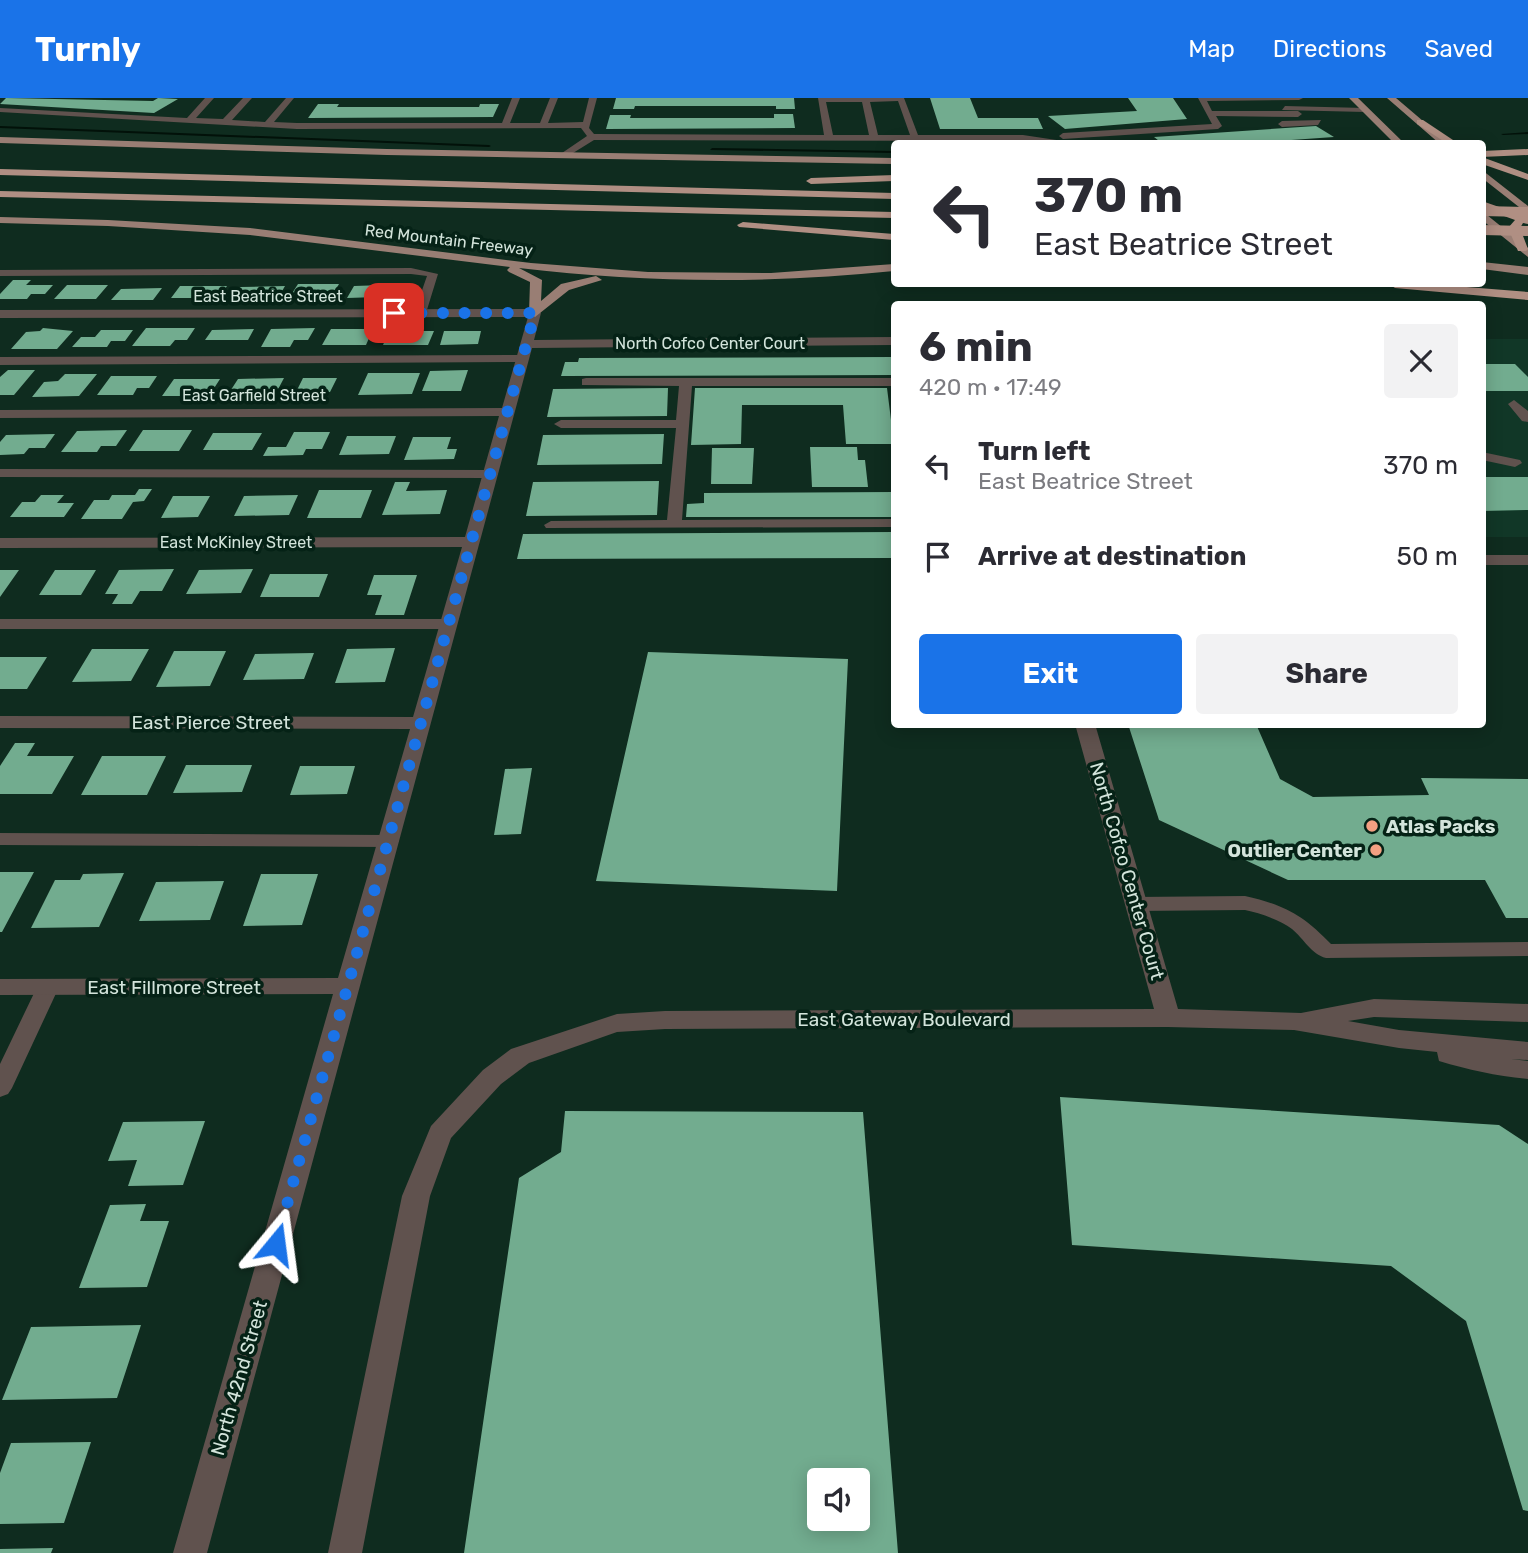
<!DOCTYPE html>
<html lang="en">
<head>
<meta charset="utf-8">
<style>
  body { margin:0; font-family:Rubik,sans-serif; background:#f2f2f3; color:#2b2b33; height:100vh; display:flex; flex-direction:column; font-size:26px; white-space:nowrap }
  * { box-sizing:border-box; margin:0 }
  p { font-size:23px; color:#7c7c81 }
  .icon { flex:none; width:38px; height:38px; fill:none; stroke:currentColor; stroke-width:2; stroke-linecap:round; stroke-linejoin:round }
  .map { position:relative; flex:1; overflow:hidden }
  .side { position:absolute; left:891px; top:203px; width:595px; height:427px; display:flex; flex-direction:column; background:#fff; border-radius:7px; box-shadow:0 4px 18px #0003 }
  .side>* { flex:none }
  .banner { position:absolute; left:891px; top:42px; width:595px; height:147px; border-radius:7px; box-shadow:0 4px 18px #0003; background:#fff; color:#2b2b33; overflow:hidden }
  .buttons { position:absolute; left:807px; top:1370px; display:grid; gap:14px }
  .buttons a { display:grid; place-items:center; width:63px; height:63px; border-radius:7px; background:#fff; box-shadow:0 4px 18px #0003; font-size:35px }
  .pin { position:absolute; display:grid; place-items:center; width:60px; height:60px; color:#fff; margin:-30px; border-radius:14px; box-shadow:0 4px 10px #0006 }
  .me { position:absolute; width:77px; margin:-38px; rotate:16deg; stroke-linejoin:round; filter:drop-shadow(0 0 5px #0008) }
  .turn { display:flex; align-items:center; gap:24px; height:147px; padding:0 28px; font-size:32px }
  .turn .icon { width:91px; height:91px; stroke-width:2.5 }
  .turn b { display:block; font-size:49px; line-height:60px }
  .round { display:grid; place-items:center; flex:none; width:74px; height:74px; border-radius:7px; background:#f2f2f3 }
  .summary { display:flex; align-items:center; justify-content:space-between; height:119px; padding:0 28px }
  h1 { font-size:42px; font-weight:700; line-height:52px }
  .button { display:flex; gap:14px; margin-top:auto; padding:14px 28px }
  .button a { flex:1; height:80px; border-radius:7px; background:#1a73e8; color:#fff; font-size:28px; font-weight:700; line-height:80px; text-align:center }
  .button a+a { background:#f2f2f3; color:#2b2b33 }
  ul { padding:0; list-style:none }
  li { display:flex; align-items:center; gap:21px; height:91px; padding:0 28px }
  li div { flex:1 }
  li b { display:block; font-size:26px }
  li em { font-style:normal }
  header { display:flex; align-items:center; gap:42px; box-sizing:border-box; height:98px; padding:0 35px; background:#1a73e8; color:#fff }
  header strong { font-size:33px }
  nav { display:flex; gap:38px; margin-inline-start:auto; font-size:24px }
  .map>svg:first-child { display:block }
  .built { fill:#113727 }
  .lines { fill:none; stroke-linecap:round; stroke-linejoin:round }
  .stream { fill:#021109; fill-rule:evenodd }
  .building { fill:#72ac8f; fill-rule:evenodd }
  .lane { fill:#60524e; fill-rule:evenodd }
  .street { fill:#60524e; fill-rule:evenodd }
  .primary { fill:#997e74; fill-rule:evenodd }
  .highway { fill:#b08f83; fill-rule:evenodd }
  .highway-bridge { stroke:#b08f83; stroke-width:10 }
  .route { stroke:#1a73e8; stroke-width:12; stroke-dasharray:0 21.6 }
  .poi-dot { fill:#f3a082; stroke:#052216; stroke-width:2.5 }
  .labels { text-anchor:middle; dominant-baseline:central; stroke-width:7; stroke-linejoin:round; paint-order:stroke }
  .far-street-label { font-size:16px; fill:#d3e4db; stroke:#052216 }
  .street-label { font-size:19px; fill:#d3e4db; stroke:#052216 }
  .poi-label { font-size:19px; font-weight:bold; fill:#d3e4db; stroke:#052216; text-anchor:start }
</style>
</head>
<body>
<header>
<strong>Turnly</strong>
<nav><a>Map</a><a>Directions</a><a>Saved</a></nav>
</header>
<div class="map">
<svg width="1528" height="1455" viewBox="0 0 1528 1455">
  <rect width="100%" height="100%" fill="#0f2c1f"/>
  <path class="built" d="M1482 241H1528V439H1482Z"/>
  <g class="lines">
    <path class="stream" d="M0 28 489 47 491 48 489 49 0 30Z
      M1528 34V36L1503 37 1501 36Z
      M712 50 894 53V55L710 52Z"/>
  </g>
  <path class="building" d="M6 0 153 3 158 0 178 1 154 15 0 6Z
    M616 0H794L795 11H776V8H635L634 11H613Z
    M930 0H970L978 20H1038L1043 31H940Z
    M1128 0H1173L1187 21 1065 31 1048 18 1137 13Z
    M318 6H339L337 9H479L480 6H499L493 19 308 20Z
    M774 16H793L795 30 606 31 610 17H631L630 20H774Z
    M1316 28 1334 39 1233 46H1163L1154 39Z
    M13 182H31L26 187H53L45 196H31L27 201H0V196Z
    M298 186H339L331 200H289Z
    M67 187H108L96 201H54Z
    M384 187 378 199 347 200 354 188Z
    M180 188H227L219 200H171Z
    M285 188 277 202H231L240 189Z
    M162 190 153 202H111L121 191Z
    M43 230 73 233 57 251H11L26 234 40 233Z
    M146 230H195L187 242H175L170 248H132Z
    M315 230 308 242H294L290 249H261L271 231Z
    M254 231 248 242H205L212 232Z
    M331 231H373L366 247H322Z
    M101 232H133L125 243H111L107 249H72L81 239H95Z
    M389 233H434L428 247H383Z
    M444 233H481L478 246 440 247Z
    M894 259V277L561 278 565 264H578L579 260Z
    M1482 266H1515L1528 279V293H1482Z
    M8 272H35L14 297H0V279Z
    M468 272 461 293H422L430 273Z
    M368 275H420L412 296 358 297Z
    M65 276H97L79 298 32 299 44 284 58 283Z
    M111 278H157L149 290H137L133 297H97Z
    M284 280 275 297 227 298 238 281Z
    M303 280H337L330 294H296Z
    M174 281H220L209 298H162Z
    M668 290 667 318 547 319 553 291Z
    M695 290H887L894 346H846L843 307H742L741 346 691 347Z
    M127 332 116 348H101L97 354H61L77 333Z
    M143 332H192L179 353H129Z
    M294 334H330L322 351H306L303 357 263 358 268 349H286Z
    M213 335H262L252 352H203Z
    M55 336 45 350H29L24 356 0 357V344L6 337Z
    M664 336 662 366 537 367 543 337Z
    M347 338H396L389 356 339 357Z
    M413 339H451L447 351H457L454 361 404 362Z
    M810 349H857L858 362H865L868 389H812Z
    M712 350H754L752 386H711Z
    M1482 379H1528V412L1482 413Z
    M659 383 657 417 526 418 533 384Z
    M395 384H410L406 393 447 392 440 416 382 417Z
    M139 391H152L144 403 133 404 122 421H81L94 402H109L112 397H135Z
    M319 392H372L361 420H307Z
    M894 394V419H686L687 406 704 405V395Z
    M41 397H64L57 405H74L64 419H10L22 404H35Z
    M298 397 289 417 234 418 244 398Z
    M173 398H210L198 419 161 420Z
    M894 434V460L517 461 523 436Z
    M174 471 162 493H140L132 506H112L118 496H105L119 472Z
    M253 471 241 495 186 496 199 472Z
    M0 472H19L0 499Z
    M55 472H96L81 497H39Z
    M270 476H328L319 499H260Z
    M374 477H417L404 517H375L382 497H367Z
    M395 550 385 584 335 585 347 551Z
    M92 551H149L131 583 72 584Z
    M174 553H226L210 588 156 589Z
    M648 554 848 561 837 793 596 783Z
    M314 555 304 581 243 582 255 556Z
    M0 559H47L27 591H0Z
    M1128 626H1256L1280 681 1313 699 1429 697 1421 680 1528 681V820H1506L1485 782H1288L1159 722Z
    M15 645H35L27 658H74L52 696H0V668Z
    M102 658H166L147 697H81Z
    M186 667H252L242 694 173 695Z
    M300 668H355L347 696 290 697Z
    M532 670 521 736 494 737 505 671Z
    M0 774H34L2 834H0Z
    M124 775 99 829 31 830 55 782H80L83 776Z
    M261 776H318L302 827 243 828Z
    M224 783 210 822 139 823 156 784Z
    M1060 999 1499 1027 1528 1046V1413L1523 1412 1466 1223 1391 1168 1072 1147Z
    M565 1013 863 1014 898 1455H464L519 1080 561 1054ZM819 1382H858V1421H819Z
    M205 1023 183 1087 128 1088 137 1062 108 1063 123 1024Z
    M146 1106 140 1123H169L147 1189 79 1190 110 1107Z
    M141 1227 117 1300 2 1302 31 1229Z
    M91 1344 64 1425 0 1426V1375L11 1345Z
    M53 1450 51 1455H0V1451Z"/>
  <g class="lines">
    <path class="lane" d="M205 0H214L196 20 223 21 243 0H252L232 22 265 24 286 0H294L274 24 297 25H502L512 0H520L510 25H540L550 0H558L548 25 583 24 589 0H597L589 30 594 36 824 37 818 0H904L918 37H1023L1083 46 1023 43 594 42 565 60 560 57 562 55 587 38 581 30 297 31 0 14V10L187 20ZM898 3 910 37H878L870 4ZM826 4H862L869 37H833Z
      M1198 0H1303L1299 2 1207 3 1212 13H1298L1302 16 1298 19 1216 18 1222 28 1218 31 1063 41 1059 38 1063 35 1212 26Z
      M1285 8 1365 10 1369 12 1365 14 1282 12Z
      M1321 22 1318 27 1282 29 1278 26 1282 23Z
      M411 170 438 176 426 215 420 218 414 215 427 178 411 176 0 178V172Z
      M522 257 526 258V264L0 267V259Z
      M586 280H894V288H692L682 422 894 421V429L546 430 544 427 551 423 667 422 676 330H561L554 326 561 322H676L679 288 582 287V281Z
      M1514 302 1528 313V324L1522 323 1508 306Z
      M1482 354 1520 362 1522 365 1515 369 1482 362Z
      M0 371 491 372 498 376 491 380 0 379Z
      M0 521H449L457 526 449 531H0Z
      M0 735 389 737 396 739 399 743 396 747 389 749 0 747Z
      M1245 798C1285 807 1303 817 1331 846L1528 844V858L1326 860C1311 856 1304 841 1292 831 1280 822 1260 815 1245 812L1135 813 1128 811 1125 806 1128 801 1135 799Z
      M48 881 56 884 59 889 12 990 8 996 0 999V966L37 889 40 884Z"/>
    <path class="street" d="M535 211 541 215 534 242 894 239V247L532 250 207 1455H173L333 896 0 897V881L338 880 410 631 0 630V618L413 619 462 449 0 450V440L465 439 499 318 0 320V312L502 310 528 219 0 220V212Z
      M1482 457H1528V467H1482Z
      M1075 626H1095L1178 911 1301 915 1374 901 1528 906V924L1374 919 1348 923 1399 932 1528 944V962L1511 961 1528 963V981C1497 978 1469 972 1439 963L1437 954 1399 950 1294 932 1168 929 665 931 617 934 529 965 501 986 451 1040 430 1098 362 1455H328L402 1098 431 1028 483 972 511 951 617 916 665 913 1154 911Z"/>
    <path class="primary" d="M1349 0H1358L1405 46H1395Z
      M1387 0H1396L1450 46H1440Z
      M0 39 387 51 894 60V66L387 57 0 45Z
      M1482 72 1528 108V116L1482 80Z
      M1482 113 1528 150V159L1482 122Z
      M0 119 108 122 250 130 531 165 648 174 771 175 894 166V173C769 186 644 185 519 170L542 182 541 203 561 186 596 178 602 182 569 192 535 219 529 215 530 184 509 174 507 172 510 169 250 137 108 128 0 125Z
      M1482 164 1528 169V177L1482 171Z"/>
    <path class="highway" d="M1417 22H1423L1459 46H1448L1417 26Z
      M1528 51V57L1482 59V53Z
      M1482 59 1528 76V82L1482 66Z
      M0 71 894 95V101L0 77Z
      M894 77V83L811 86 806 83 811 80Z
      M0 93 894 114V120L0 99Z
      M1482 103 1519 116 1522 112 1528 111V126L1523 125 1520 130 1528 151 1526 153H1518L1508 130 1515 122 1482 110Z
      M743 124 894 136V142L739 129 737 127Z
      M1389 186H1429L1528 194V202L1395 190Z"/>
    <path class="highway-bridge" d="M1482 113 1528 114
      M1482 132 1528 133"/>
  </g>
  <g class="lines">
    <path class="route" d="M276 1146 535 215H394"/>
  </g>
  <g class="poi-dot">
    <circle cx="1372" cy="728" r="7"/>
    <circle cx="1376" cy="752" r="7"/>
  </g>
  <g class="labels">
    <g class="far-street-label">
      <text transform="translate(449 142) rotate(7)">Red Mountain Freeway</text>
      <text x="268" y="198">East Beatrice Street</text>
      <text x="710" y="245">North Cofco Center Court</text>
      <text x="254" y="297">East Garfield Street</text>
      <text x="236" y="444">East McKinley Street</text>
    </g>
    <g class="street-label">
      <text x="211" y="624">East Pierce Street</text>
      <text transform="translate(1127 773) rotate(74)">North Cofco Center Court</text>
      <text x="174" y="889">East Fillmore Street</text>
      <text x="904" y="921">East Gateway Boulevard</text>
      <text transform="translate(239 1280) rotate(-74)">North 42nd Street</text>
    </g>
    <g class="poi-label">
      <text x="1386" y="728">Atlas Packs</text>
      <text x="1362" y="752" text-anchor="end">Outlier Center</text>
    </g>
  </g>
</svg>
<div class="buttons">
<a><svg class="icon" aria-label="sound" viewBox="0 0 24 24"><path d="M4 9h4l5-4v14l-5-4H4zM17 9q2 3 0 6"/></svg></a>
</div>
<div class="pin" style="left:394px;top:215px;background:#d93025"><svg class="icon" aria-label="arrive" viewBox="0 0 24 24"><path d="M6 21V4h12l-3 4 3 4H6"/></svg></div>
<svg class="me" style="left:276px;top:1146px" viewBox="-20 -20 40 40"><path d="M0-17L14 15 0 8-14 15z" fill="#1a73e8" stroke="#fff" stroke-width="4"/></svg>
<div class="banner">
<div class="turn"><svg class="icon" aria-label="left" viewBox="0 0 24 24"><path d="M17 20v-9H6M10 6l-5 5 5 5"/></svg><div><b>370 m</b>East Beatrice Street</div></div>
</div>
<section class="side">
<div class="summary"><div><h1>6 min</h1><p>420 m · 17:49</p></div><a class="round"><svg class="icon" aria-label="close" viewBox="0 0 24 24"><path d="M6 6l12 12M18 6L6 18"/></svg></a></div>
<ul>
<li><svg class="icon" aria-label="left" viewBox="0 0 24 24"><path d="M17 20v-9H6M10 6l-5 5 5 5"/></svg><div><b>Turn left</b><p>East Beatrice Street</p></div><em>370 m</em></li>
<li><svg class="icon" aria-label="arrive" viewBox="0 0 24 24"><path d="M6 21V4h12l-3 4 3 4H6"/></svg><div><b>Arrive at destination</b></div><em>50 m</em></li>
</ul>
<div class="button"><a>Exit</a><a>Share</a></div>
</section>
</div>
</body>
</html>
